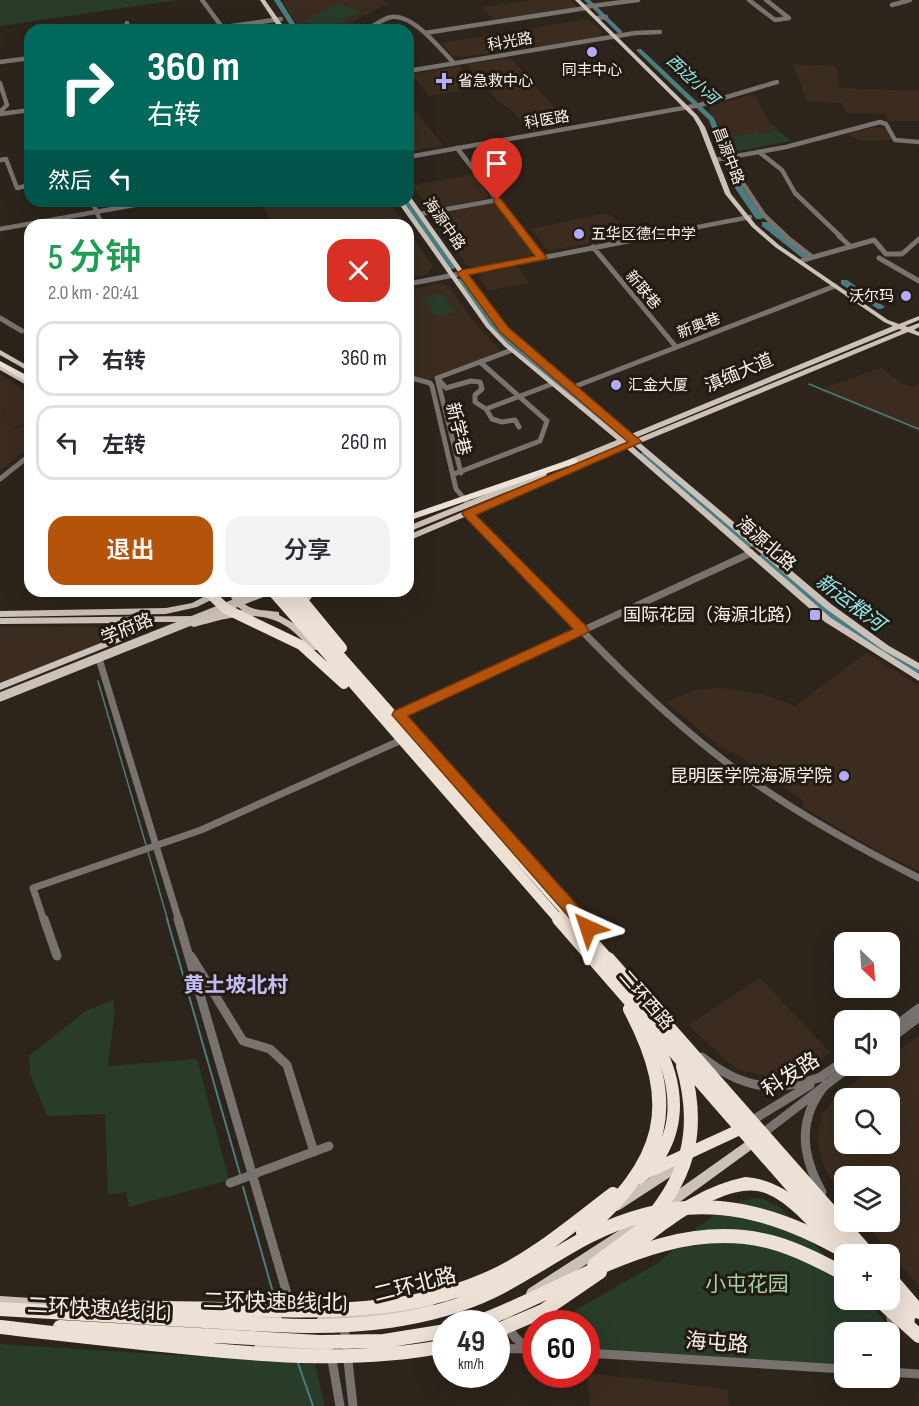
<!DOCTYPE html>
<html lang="zh">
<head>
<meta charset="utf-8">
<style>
  body { margin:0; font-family:"Sofia Sans Condensed","Noto Sans SC",sans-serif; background:#f2f2f3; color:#2b2b33; height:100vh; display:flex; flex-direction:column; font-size:22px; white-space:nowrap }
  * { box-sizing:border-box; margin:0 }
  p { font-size:20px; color:#7c7c81 }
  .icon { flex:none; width:33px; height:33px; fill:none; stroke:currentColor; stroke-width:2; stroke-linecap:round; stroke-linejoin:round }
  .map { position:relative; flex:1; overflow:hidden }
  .drawer { position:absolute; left:24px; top:219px; width:390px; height:378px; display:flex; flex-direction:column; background:#fff; border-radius:18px; box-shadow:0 6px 24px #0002 }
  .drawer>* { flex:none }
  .hud { position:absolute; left:24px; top:24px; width:390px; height:183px; border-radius:18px; box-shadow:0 6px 24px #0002; background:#00695c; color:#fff; overflow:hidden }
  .needle { width:39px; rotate:155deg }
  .controls { position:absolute; left:834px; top:932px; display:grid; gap:12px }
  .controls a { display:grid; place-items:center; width:66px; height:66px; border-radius:12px; background:#fff; box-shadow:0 6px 24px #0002; font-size:30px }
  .speed { position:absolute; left:432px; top:1310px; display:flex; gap:12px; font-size:30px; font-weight:700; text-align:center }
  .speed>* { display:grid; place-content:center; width:78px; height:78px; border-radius:50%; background:#fff; box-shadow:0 6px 24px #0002; line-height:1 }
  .speed small { font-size:15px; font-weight:400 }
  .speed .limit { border:9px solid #d22; background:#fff; color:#111 }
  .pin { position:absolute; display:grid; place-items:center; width:51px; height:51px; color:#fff; margin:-62px -26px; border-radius:50% 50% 50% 0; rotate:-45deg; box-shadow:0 0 6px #0007 }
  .pin .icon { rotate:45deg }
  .me { position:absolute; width:66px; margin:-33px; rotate:318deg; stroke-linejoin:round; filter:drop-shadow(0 0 4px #0008) }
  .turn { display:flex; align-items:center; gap:21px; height:126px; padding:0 24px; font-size:27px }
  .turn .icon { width:78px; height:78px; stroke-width:2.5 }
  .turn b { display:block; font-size:42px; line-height:51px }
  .then { display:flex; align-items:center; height:57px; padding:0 24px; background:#0003; gap:12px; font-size:22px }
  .round { display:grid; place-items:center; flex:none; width:63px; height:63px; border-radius:18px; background:#f2f2f3 }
  .head { display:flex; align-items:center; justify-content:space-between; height:102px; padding:0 24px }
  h1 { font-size:36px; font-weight:600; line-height:45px; color:#1e9e55 }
  .button { display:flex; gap:12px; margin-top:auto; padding:12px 24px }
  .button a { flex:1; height:69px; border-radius:18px; background:#b45309; color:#fff; font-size:24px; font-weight:600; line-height:69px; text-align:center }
  .button a+a { background:#f2f2f3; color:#2b2b33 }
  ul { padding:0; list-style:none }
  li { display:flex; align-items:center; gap:18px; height:75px; margin:0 12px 9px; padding:0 12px; border:3px solid #e1e1e2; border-radius:18px }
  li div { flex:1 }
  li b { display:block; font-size:22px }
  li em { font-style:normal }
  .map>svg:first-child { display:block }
  .built { fill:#3b2c1f; fill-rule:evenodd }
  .green { fill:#283c29 }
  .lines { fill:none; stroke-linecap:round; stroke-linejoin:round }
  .stream-far1 { stroke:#4a7d81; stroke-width:1.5 }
  .stream { stroke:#4a7d81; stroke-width:2 }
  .river { fill:#4a7d81; fill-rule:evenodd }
  .minor-far3 { stroke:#78736f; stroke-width:4.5 }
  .minor-far2 { stroke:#78736f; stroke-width:5 }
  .minor-far1 { stroke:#78736f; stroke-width:7 }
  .minor { stroke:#78736f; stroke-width:9 }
  .major { fill:#ccc1b8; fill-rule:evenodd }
  .highway { fill:#ede0d5; fill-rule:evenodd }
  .major-bridge { stroke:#ccc1b8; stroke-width:9 }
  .highway-bridge-far1 { stroke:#ede0d5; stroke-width:10 }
  .highway-bridge { stroke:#ede0d5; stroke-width:14 }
  .route { fill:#b45309; stroke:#753606; stroke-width:1.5 }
  .poi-dot { fill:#b3adf9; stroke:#231a12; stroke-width:2 }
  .labels { text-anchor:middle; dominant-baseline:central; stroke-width:6; stroke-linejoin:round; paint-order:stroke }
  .far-street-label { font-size:15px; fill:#faf3ed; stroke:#231a12 }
  .far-poi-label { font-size:15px; fill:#faf3ed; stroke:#231a12; text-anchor:start }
  .far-water-label { font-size:16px; font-style:italic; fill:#92e9f0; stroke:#231a12 }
  .street-label { font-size:18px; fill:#faf3ed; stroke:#231a12 }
  .poi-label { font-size:18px; fill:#faf3ed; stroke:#231a12; text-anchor:end }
  .water-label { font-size:20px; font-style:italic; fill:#92e9f0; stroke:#231a12 }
  .quarter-label { font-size:21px; font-weight:bold; fill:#c0bcf5; stroke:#231a12 }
  .near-street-label { font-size:21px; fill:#faf3ed; stroke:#231a12 }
  .near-park-label { font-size:21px; fill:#a0d2a2; stroke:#231a12 }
</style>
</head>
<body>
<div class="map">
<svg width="919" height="1406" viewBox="0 0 919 1406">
  <rect width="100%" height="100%" fill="#2d241b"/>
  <path class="built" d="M285 0H383L389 3 337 30H301L282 2Z
    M532 0H571L578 8 494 20 482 7Z
    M589 19 603 32 597 38 462 57 452 55 441 43Z
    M511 58 538 89 571 125 530 132 512 110 499 102 467 64Z
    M793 64 836 66 840 88 919 91V121H888L885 114 847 113 842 103 807 101Z
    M460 66 477 88 429 96 411 74Z
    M749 95 755 96 770 123 779 129 758 134 756 132 736 136 732 133 721 135 716 119 709 112 711 106Z
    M417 113 443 145 408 152V114Z
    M875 127 888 130 892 140 862 141 846 134Z
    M474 174 489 196 485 199 439 208 428 207 413 185Z
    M260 201H389L406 225H273Z
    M492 203 501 205 537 251 532 255 475 267 467 265 432 217 433 214Z
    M606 213 618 221 621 228 627 232 620 237 549 251 530 229Z
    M408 229 433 266 426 275 408 278Z
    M518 266 529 283 488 291 479 278 481 274Z
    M437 283 449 286 474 322 500 351 429 379 408 374V291Z
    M881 368 902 383 913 387 919 384V432L818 390Z
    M0 374 30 395V424L12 427 4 412 12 428 30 425V447L0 471Z
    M0 626 128 627 131 632 0 685Z
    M866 653 919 686V871L881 853 803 807V800L733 752 724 750 666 702 698 689 720 688 763 694 795 706Z
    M760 978 830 1052 809 1069 794 1077 777 1079 740 1070 724 1059 689 1025Z
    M919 1035V1286L862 1221H890V1176H844V1199L824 1168 817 1138 822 1114 837 1095 876 1065H890V1056ZM844 1098H890V1143H844Z
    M587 1373 727 1389 729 1406H590Z"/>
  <path class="green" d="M0 0H178L0 26Z
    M337 4 362 11 328 29 303 21Z
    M777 130 791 141 729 153 721 135 732 133 736 136 756 132 759 134Z
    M442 293 456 312 436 316 423 297Z
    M113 1000 115 1010 108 1066 197 1059 229 1180 129 1207 126 1192 108 1195 105 1114 47 1116 30 1074 29 1056 87 1010Z
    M754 1198 763 1199 780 1207 844 1276V1299H865L882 1318 887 1332H844V1365L587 1350 586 1323H561L579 1308 658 1263 699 1226 728 1205Z
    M0 1344 315 1364 325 1406H0Z"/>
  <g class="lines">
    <path class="stream-far1" d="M809 384 919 429
      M98 681 146 845
      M148 852 168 921"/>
    <path class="stream" d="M167 919 240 1174
      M243 1187 276 1303
      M298 1363 313 1406"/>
    <path class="river" d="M274 0H280L299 30H293Z
      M584 0H590L622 31V33H618Z
      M637 49H641L714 118 743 188 763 217 762 219H756L735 188 709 120 637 51Z
      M409 199 455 267 454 269H448L402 201H408Z
      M762 222H768L807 253V257H801L762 226Z
      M458 279H464L504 332 615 427V431H609L498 336 458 283Z
      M841 280H847L885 307 881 309H878L841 284Z
      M644 452 647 453 752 543 754 545 752 547H746L641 457V453Z
      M763 554 766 555 857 630 919 666V675L849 634 760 559 758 557 760 555Z"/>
    <path class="minor-far3" d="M202 0 222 27
      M749 0 775 20 789 18 766 0
      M892 5 910 0
      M584 7 638 0
      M597 18 606 17
      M126 30 127 23
      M204 30 281 19
      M366 30C374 26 382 19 391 17 413 13 440 49 454 63
      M425 33 586 8
      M0 62 30 58
      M408 71 635 33 660 32
      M0 83 7 105 0 112
      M0 114 30 110
      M457 148 526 237
      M759 152 782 170 795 193 841 237
      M408 157 700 105 777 82
      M0 160 6 159 17 188 30 185
      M715 160 786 147 880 122 886 124 895 140 919 142
      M742 182 764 215 787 237
      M92 201 102 225
      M420 214 497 200
      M0 229 157 201
      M646 237 750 217"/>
    <path class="minor-far2" d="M525 236 542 258
      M785 236 812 257
      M839 236 850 246
      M593 247 676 347
      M879 258 919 281
      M803 260 874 240 886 254H902L919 239
      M408 284 654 236
      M0 318 22 331
      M512 350 437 378 446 388 471 381 480 382 482 389 475 395V402L486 409 492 419 502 422 515 420 519 427
      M408 377 430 383 432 386 456 489 467 502
      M438 382 461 473
      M571 388 835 286
      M486 409 552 384
      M454 474 540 441 547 421 480 362
      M0 479 30 455
      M468 514 492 538"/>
    <path class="minor-far1" d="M491 537C563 610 632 688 713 752 776 802 847 842 919 878
      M100 662 179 921
      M399 715 751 553
      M44 921 33 888 201 830 397 742"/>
    <path class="minor" d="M44 919 57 956
      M178 919 292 1311
      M191 956 243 1041 270 1049 287 1065 314 1152
      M890 1030 919 1008
      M890 1039 919 1017
      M702 1057C741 1088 774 1094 821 1077
      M819 1078 844 1061
      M756 1118 810 1085
      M767 1130 852 1065
      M230 1183 329 1146
      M822 1192C801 1154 797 1119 826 1084
      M509 1310C505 1331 516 1343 535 1349
      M890 1313 894 1335 890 1351
      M344 1325 353 1406
      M496 1348 527 1349
      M586 1353 844 1369
      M331 1354 340 1406
      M890 1372 919 1374"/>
    <path class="major" d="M260 0H265L286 30H280Z
      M575 0H580L697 115 705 127 731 194 756 225 779 245 888 320 899 324 919 316V320L905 326 908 327 919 323V327L914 330 919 332V336L908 332 640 443 831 604 889 646 919 663V670L883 650 825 608 634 445 632 446 831 618 919 674V681L825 622 626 448 408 541V535L622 445 569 466H563V462L617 440 504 346 486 327 397 201H403L490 325 508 344 623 438 625 437 513 341 491 318 408 201V195L410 196 495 316 517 339 631 434 893 326 884 322 775 247 752 227 725 194 699 127 693 117ZM899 329 902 330 636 439 635 438Z
      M0 350 30 367V372L0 355Z
      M0 365 30 382V387L0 370Z
      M540 472H546L547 474 546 476 408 532V526Z
      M215 591H226L225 593 197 607 166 614 0 617V611L166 608 192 603Z
      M228 591H236C244 613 261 609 279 612V615L295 624 319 646 320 648 319 650H313C305 643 297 634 289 628 258 607 227 618 194 627L191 626 190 624 191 622H142L145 626 137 635 0 690V683L131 631 136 626 132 623 0 624V618L194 616 197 617 198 620 225 612 242 610 235 605Z
      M308 591H317L303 608H297L296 606 297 604Z
      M491 815 494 816 585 917 586 920 585 923 581 924 577 923 488 822 486 819 488 816Z
      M758 1133 762 1134 764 1138 762 1142 666 1212 662 1214 658 1212 656 1208 658 1204Z
      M683 1157 687 1158 689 1162 687 1166 621 1209 617 1211 613 1209 611 1205 613 1201Z
      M646 1213 650 1215 652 1219 650 1223 536 1297 532 1299 528 1297 526 1293 528 1289Z
      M0 1296 78 1301 82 1303 84 1307 82 1311 78 1313 0 1308Z
      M428 1299 432 1301 434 1305 432 1309 428 1311 367 1322 323 1325 319 1323 317 1319 319 1315 323 1313 367 1310Z
      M221 1309 276 1313 280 1315 282 1319 280 1323 276 1325 221 1321 217 1319 215 1315 217 1311Z
      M260 1341 327 1342 331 1344 333 1348 331 1352 327 1354 260 1353 256 1351 254 1347 256 1343Z"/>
    <path class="highway" d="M0 361 30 377V384L0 366Z
      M574 458 577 459V463L408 521V515Z
      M245 591H257L255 593 249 595 246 594Z
      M585 928 589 929 612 955 614 959 612 963 608 964 604 963 581 937 579 933 581 929Z
      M649 1025C656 1028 660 1037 663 1043 683 1079 687 1122 666 1157L736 1125 741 1127 743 1131 741 1135 649 1178 640 1185 635 1183 633 1178C638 1166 651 1157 658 1145 674 1117 668 1078 654 1051 651 1044 646 1038 643 1031L645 1027Z
      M745 1177C786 1180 811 1209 837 1237L839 1242 837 1247 832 1249 827 1247C809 1227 790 1203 765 1193 726 1178 661 1233 632 1256L627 1258 621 1254 594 1272 589 1270 587 1265 589 1260 635 1226 640 1224 646 1228C676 1205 708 1185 745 1177Z
      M890 1271 895 1273 919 1301V1319L915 1318 914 1325 909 1327 904 1325 883 1299H890V1291L892 1292 890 1288Z"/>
    <path class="major-bridge" d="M0 697 266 591"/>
    <path class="highway-bridge-far1" d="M207 591 226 609 301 645 344 684
      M272 591 560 921
      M283 591 574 921
      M295 591 342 648"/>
    <path class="highway-bridge" d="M559 919 846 1248
      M573 919 585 933
      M608 959 868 1254
      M640 1231C687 1181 702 1133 683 1066
      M583 1233C664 1162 682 1107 630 1009
      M878 1299 919 1336
      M74 1307C124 1307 174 1308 224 1309 312 1311 402 1316 485 1280 532 1260 572 1225 613 1194
      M0 1309C68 1313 136 1317 204 1321 266 1325 327 1330 389 1321 424 1316 460 1307 493 1291 525 1275 555 1254 587 1237 682 1189 760 1202 849 1254
      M476 1323C572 1288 670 1211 778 1244 801 1251 822 1262 844 1274
      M0 1327C61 1334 121 1341 182 1347 270 1356 358 1363 446 1346
      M60 1327 320 1342 384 1341 446 1331
      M496 1331 543 1311 600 1272"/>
  </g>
  <path class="route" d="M494 198H500L547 258 542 260 469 275 508 327 642 442 476 515 587 627 589 630 587 633 408 716 594 924 596 928 594 933 588 935 583 933 392 715 394 711 573 629 462 514 464 511 628 442 500 332 457 273 462 270 535 256 494 202Z"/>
  <g class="poi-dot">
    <circle cx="592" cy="52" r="6"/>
    <path d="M441 72h6v6h6v6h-6v6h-6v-6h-6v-6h6z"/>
    <circle cx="579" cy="234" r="6"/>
    <circle cx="906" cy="296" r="6"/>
    <circle cx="616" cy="385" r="6"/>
    <rect x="809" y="609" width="12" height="12" rx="3"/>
    <circle cx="844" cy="776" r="6"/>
  </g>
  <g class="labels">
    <g class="far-street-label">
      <text transform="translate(510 42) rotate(-10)">科光路</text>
      <text transform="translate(547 120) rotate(-10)">科医路</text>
      <text transform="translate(728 156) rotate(69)">昌源中路</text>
      <text transform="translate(444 224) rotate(55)">海源中路</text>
      <text transform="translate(643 290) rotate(50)">新联巷</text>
      <text transform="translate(699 326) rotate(-21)">新奥巷</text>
    </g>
    <g class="far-poi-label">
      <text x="592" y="70" text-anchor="middle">同丰中心</text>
      <text x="458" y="81">省急救中心</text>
      <text x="591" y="234">五华区德仁中学</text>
      <text x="894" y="296" text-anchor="end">沃尔玛</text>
      <text x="628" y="385">汇金大厦</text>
    </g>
    <g class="far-water-label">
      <text transform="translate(692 80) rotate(43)">西边小河</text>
    </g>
    <g class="street-label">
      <text transform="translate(739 373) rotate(-23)">滇缅大道</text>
      <text transform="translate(458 429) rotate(76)">新学巷</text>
      <text transform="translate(766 544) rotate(41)">海源北路</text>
      <text transform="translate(127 629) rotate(-22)">学府路</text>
      <text transform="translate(646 1000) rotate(49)">二环西路</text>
    </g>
    <g class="poi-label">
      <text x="803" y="615">国际花园（海源北路）</text>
      <text x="832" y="776">昆明医学院海源学院</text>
    </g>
    <g class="water-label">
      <text transform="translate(850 603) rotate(37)">新运粮河</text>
    </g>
    <g class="quarter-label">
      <text x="236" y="985">黄土坡北村</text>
    </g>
    <g class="near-street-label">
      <text transform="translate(791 1075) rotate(-33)">科发路</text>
      <text transform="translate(415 1285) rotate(-14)">二环北路</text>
      <text transform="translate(275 1302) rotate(1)">二环快速B线(北)</text>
      <text transform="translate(99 1309) rotate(3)">二环快速A线(北)</text>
      <text transform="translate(717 1343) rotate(4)">海屯路</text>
    </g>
    <g class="near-park-label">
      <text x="747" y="1284">小屯花园</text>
    </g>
  </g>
</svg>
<div class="controls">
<a><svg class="needle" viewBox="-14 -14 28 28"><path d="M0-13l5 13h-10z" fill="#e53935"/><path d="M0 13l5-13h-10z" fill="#7c7c81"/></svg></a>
<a><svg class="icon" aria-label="sound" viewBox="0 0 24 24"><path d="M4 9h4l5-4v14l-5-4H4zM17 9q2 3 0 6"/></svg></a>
<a><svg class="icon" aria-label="search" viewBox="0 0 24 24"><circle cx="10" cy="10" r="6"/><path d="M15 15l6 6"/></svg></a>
<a><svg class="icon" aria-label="layers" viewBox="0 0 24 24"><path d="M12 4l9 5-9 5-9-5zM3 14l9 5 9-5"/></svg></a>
<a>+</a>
<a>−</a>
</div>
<div class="speed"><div>49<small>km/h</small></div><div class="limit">60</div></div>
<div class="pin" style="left:497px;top:200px;background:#d93025"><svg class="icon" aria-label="arrive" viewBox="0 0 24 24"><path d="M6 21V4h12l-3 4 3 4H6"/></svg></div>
<svg class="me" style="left:588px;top:928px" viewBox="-20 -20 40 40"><path d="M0-17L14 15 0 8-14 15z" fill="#b45309" stroke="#fff" stroke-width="4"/></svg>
<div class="hud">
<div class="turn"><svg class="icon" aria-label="right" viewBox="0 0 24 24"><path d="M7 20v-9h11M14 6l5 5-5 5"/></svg><div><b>360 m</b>右转</div></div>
<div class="then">然后<svg class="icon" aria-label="left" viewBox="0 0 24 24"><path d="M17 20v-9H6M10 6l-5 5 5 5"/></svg></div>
</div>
<section class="drawer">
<div class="head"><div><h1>5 分钟</h1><p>2.0 km · 20:41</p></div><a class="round" style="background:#d93025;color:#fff"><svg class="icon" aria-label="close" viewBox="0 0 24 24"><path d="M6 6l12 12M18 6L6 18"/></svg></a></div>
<ul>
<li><svg class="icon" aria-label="right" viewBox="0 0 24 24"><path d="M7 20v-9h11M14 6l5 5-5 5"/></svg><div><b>右转</b></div><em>360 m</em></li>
<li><svg class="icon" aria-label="left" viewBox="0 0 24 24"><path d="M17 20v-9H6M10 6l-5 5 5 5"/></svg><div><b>左转</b></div><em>260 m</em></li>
</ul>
<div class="button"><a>退出</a><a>分享</a></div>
</section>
</div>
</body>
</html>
